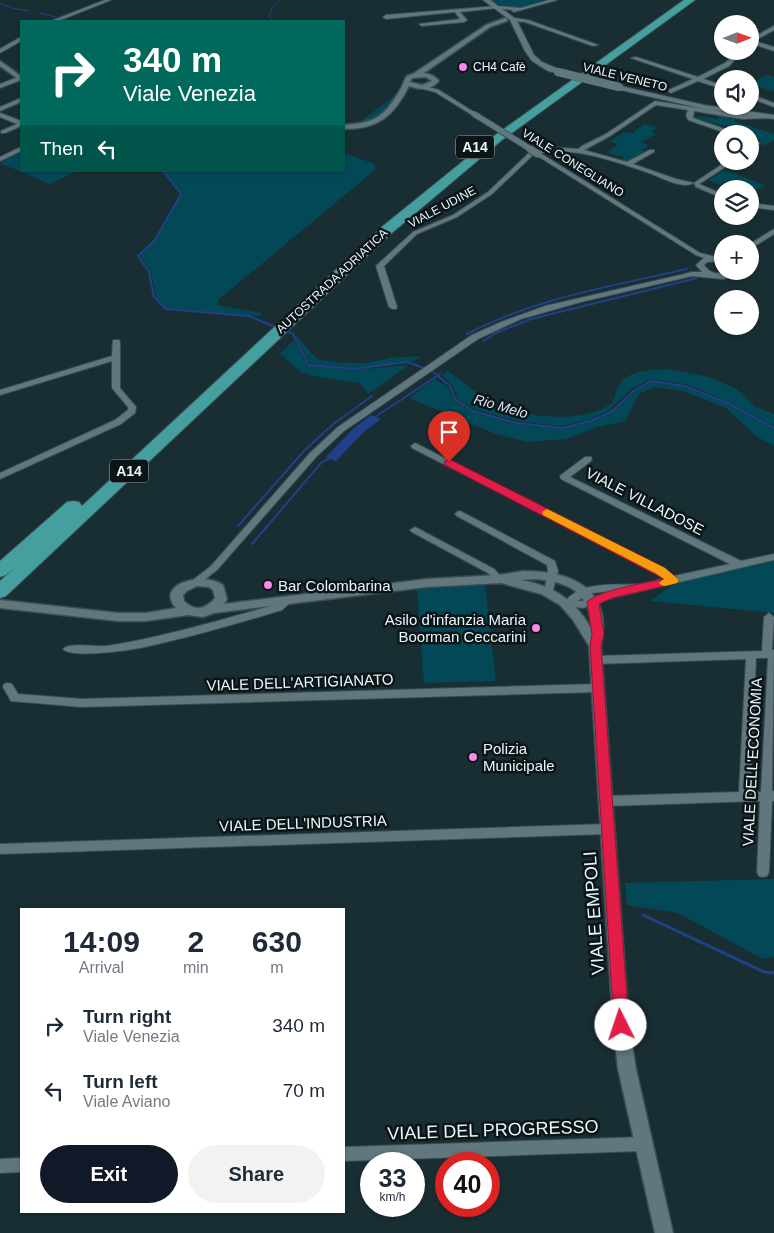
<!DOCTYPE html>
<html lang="en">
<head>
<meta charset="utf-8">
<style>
  body { margin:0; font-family:Helvetica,sans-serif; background:#f2f2f3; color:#1f2937; height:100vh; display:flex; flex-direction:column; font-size:19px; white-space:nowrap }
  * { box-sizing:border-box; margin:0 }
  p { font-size:16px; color:#747a83 }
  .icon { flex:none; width:28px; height:28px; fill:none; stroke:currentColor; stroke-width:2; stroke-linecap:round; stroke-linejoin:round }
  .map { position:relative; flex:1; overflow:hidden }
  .panel { position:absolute; left:20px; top:908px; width:325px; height:305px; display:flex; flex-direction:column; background:#fff; border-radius:0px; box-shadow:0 1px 4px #0004 }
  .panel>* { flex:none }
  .banner { position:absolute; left:20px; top:20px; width:325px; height:152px; border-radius:0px; box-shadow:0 1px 4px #0004; background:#00695c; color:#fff; overflow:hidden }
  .needle { width:32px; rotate:89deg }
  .buttons { position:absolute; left:714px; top:15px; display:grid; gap:10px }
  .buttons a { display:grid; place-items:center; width:45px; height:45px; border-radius:50%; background:#fff; box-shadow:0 1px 4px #0004; font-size:25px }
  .speed { position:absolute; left:360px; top:1152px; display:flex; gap:10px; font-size:25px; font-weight:700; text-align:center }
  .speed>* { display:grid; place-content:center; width:65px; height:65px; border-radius:50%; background:#fff; box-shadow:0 1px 4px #0004; line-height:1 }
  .speed small { font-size:12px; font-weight:400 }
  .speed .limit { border:8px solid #d22; background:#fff; color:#111 }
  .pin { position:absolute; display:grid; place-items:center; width:42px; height:42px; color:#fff; margin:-51px -21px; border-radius:50% 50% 50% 0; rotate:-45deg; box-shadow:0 0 5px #0007 }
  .pin .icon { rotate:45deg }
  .me { position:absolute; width:55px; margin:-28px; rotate:356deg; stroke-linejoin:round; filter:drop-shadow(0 0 4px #0008) }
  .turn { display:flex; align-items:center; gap:18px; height:105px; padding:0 20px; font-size:22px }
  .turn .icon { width:65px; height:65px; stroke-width:2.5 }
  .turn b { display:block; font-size:35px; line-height:42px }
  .then { display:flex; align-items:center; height:48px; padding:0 20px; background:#0003; gap:10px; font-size:19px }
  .eta { display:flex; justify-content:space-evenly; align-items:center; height:85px; text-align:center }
  .eta b { font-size:30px; font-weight:600; line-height:35px }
  .button { display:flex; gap:10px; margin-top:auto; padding:10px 20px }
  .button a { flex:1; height:58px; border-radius:30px; background:#111827; color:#fff; font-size:20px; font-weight:600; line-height:58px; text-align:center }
  .button a+a { background:#f2f2f3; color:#1f2937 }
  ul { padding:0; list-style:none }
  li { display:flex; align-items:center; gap:15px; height:65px; padding:0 20px }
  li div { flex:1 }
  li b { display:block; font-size:19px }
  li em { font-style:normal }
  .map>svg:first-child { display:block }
  .green { fill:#034857 }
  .water { fill:#204188 }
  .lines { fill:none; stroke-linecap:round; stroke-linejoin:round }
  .stream-far2 { stroke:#204188; stroke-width:1 }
  .stream-far1 { stroke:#204188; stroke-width:2 }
  .stream { stroke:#204188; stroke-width:3 }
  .minor-casing { stroke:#3a4c51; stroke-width:2 }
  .tertiary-casing { stroke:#3a4c51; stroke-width:3 }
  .secondary-casing { stroke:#3a4c51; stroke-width:2 }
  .motorway-casing { stroke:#3a4c51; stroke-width:2 }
  .minor { fill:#60777e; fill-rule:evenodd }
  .tertiary { fill:#60777e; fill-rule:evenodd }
  .secondary { fill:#60777e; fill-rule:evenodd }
  .motorway { fill:#449f9e; fill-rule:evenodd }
  .minor-bridge-far1-casing { stroke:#3a4c51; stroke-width:7; stroke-linecap:butt }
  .minor-bridge-casing { stroke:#3a4c51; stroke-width:9; stroke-linecap:butt }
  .secondary-bridge-casing { stroke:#3a4c51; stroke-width:9; stroke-linecap:butt }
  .minor-bridge-far1 { stroke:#60777e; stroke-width:5.5 }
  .minor-bridge { stroke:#60777e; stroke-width:7 }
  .secondary-bridge { stroke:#60777e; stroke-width:8 }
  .route { fill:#e11d48; stroke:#92132f }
  .slow { fill:#f59e0b }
  .poi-dot { fill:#f888e9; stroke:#0b1417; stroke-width:2 }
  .labels { text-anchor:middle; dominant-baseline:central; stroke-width:5; stroke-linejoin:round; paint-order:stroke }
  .far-poi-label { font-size:12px; fill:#eaf7fa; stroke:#0b1417; text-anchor:start }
  .far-street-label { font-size:12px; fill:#eaf7fa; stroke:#0b1417 }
  .shield { fill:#0b1417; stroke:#a7b3b6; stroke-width:1 }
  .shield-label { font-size:14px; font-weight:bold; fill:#eaf7fa }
  .far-water-label { font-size:14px; font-style:italic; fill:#d8e3f8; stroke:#0b1417 }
  .street-label { font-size:15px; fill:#eaf7fa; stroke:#0b1417 }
  .poi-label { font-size:15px; fill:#eaf7fa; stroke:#0b1417; text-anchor:start }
  .near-street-label { font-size:18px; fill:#eaf7fa; stroke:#0b1417 }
</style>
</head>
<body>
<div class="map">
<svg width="774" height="1233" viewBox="0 0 774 1233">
  <rect width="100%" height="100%" fill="#192e33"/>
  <path class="green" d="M489 0H548C527 7 510 12 489 0Z
    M767 75 774 77V90L772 91 750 84Z
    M394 96 395 98 380 118 356 125Z
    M699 116 718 119 719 117 718 116 736 118 735 121 774 134V140L762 146 760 140 750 134 693 117Z
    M644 124 658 127 651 132 656 134 641 142 649 146 642 150 646 152 628 162 621 161 624 157 606 153 618 145 610 141 624 132 633 133Z
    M21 152V171H77L50 184 0 163Z
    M344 153 375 164V170L218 300 217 305 262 313 260 316 167 308 156 297 151 272 140 256 156 240 182 194 164 171H344Z
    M725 170 765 185 757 190 728 180 720 185 709 180Z
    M297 336 313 355 320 360 342 363H367L391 358 421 356 414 361 354 368 311 364 296 338Z
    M294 340 308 366 354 370 409 365 368 394 360 383 323 378 301 372 280 354Z
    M667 369 709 377 737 389 755 407 774 414V426L730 403 686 384 651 379 633 388 608 411 589 420 561 426 516 421 474 409 458 399 452 385 442 375 448 371C465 384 482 398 502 407 528 418 589 423 612 403 616 398 615 390 619 385 630 369 649 371 667 369Z
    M435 379 448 387 454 400 472 412 515 424 562 429 592 422 612 413 637 390 652 382 684 387 728 405 774 429V446L756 436 726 408 683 391 656 387 640 393 625 421 597 427 566 439 527 442 496 434 409 398Z
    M774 561V613L650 601 672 585 729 569Z
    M485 585 496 681 424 683 417 589Z
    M774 879V957L763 959 678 913 627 905 625 883Z"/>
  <path class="water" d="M371 415 381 419 364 432 336 461 326 457 354 428Z"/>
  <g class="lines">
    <path class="stream-far2" d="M0 3 12 8 29 11
      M39 13 56 17
      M62 19 69 21
      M273 21 269 17 271 10 280 0"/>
    <path class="stream-far1" d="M163 171 181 194 155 240 138 256 149 272 154 297 166 309 249 316 278 328
      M286 331 293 334 309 365 354 369 407 362 432 371 450 386 455 399 473 411 516 423 562 428 591 421 611 412 635 390 651 381 685 386 729 404 774 428
      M467 334C536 298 612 286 687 269
      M483 341 496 333 531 319 697 278
      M375 417 440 374
      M238 526 304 451 332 425 372 396
      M252 544 322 462 330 458"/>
    <path class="stream" d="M643 915 764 972 774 973"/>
    <g class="minor-casing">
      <path id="minor" d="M105 0H111L58 21H51Z
        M549 0H557L514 12 512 11 513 10 497 8 460 12 467 20 464 22 422 26 419 24 460 19 455 12 386 19 383 17 386 15 497 6 521 8Z
        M514 18 528 20 598 45 593 46 525 22 512 21Z
        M774 26V30L754 41 774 47V51L750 43V39Z
        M21 37V41L0 53V49Z
        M738 51H743L729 66 703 79 722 85V89L698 81 671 93 669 92V90L693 79 631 58 636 57 698 77 725 63Z
        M21 76V80L0 88V84Z
        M421 85 439 90 477 114 472 115 435 92 419 88 418 87Z
        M750 94 774 103V107L750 98Z
        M21 98V102L0 111V107Z
        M655 101 742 115H772L774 116V118L742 119 694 111 693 118 739 134H729L688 120 686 115 688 110 656 105 610 136 584 150 627 162 650 150H654V152L633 164 676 179 694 183 727 161H735L699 184 722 194V198L696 187 694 183C680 190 660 176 646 172 626 165 599 156 579 153 566 151 553 151 540 153L700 253 716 257H722V261L707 262 704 265C713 279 726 271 739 271V273L730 277 723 279 692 276 581 302 521 319 478 339 344 431 316 457 217 570 199 584H193L191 582 193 580 211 566 310 453 338 427 472 335 501 322 545 306 680 275 692 272H702L696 265 704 258 696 255 536 155 535 153 492 194 457 217 417 234 384 266 397 307 396 309H393L389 307 376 266 413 232 453 215 488 192 531 151 551 147 578 149 582 146 606 134Z
        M0 113 21 121V126L5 133H1V131L17 124 0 117Z
        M750 136 760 143 750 151V146L753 143 750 141Z
        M21 147V151L0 161V157Z
        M750 203 774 206V210L750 207Z
        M774 229V234L750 249V244Z
        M113 340H119L120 342V388L136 407 135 413 121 424 0 479V473L115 420 128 410V407L112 388V361L0 395V390L112 356Z
        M415 443 664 569 674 576 730 564 561 479 560 477 561 475 585 457H591L592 459 591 461 570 477 741 561 774 554V560L612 598 583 608 565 606 563 604C580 579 615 586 641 584 649 583 657 580 664 578L658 573 412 448 411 446ZM612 591 582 601H577L592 593Z
        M460 511 555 561 558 571 552 594H546L544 592 548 571 547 565 457 516 455 514 457 512Z
        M415 527 494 569 504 579 499 582 496 581 488 573 412 532 410 530Z
        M288 597 293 600 282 610C236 624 191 637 145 647 131 650 71 659 63 649 69 642 97 647 107 646 164 637 219 620 275 605Z
        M769 613 774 617 772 650H774L772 791H774V801H772L769 872 767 876 763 877 759 876 757 872 760 801 606 806 602 804 600 801 602 798 606 796 739 792 746 659 596 664 592 663 591 660 592 657 596 656 762 651 764 617ZM756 658H768L761 792H750Z
        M8 683 12 684 18 694 82 699 598 684 602 685 603 688 602 691 598 692 82 707 11 701 3 687 4 684Z
        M608 824 612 826 614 829 612 832 608 834 0 854V844Z
        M643 1137 648 1139 650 1144 648 1149 643 1151 344 1161V1147Z
        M21 1158V1172L0 1173V1159Z"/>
    </g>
    <g class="tertiary-casing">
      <path id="tertiary" d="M505 18 507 19V21L490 27 424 73C430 74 435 76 439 81 431 90 420 90 409 86 393 117 378 129 344 129V125C375 123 384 117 400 90 403 85 404 80 407 76L413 74 486 25ZM426 77 432 81 422 85 410 82 412 78Z
        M0 61 21 76V81L0 66Z
        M523 571C573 571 613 589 601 646L629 1025 636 1069 673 1233H655L618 1069 613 1025 589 646 573 620 560 605 541 594 501 583 427 587 214 613 203 617 188 615 146 621H118L0 608V600L118 613H146L176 608C154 584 203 571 223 585L227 599 224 604 427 579 499 575ZM536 579C568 582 591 592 591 628 574 599 552 585 520 580ZM197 586 209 587 213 590 215 598C206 609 195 612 184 601L183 595 187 591Z"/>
    </g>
    <g class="secondary-casing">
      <path id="secondary" d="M483 0H490L516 19 534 55 542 62 561 70V74L548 71 532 61 525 51 510 20Z
        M616 85 704 105 774 115V119L704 109 616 89Z"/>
    </g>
    <g class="motorway-casing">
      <path id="motorway" d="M684 0H695L502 140 393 232 6 596 0 598V581L16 567 6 575 0 577V561L67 502 73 501 79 502 82 506 383 226 494 136Z"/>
    </g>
    <use href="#minor" class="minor"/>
    <use href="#tertiary" class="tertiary"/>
    <use href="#secondary" class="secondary"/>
    <use href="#motorway" class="motorway"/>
    <g class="minor-bridge-far1-casing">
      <path id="minor-bridge-far1" d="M474 114 532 150"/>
    </g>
    <g class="minor-bridge-casing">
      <path id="minor-bridge" d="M530 149 538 154"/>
    </g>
    <g class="secondary-bridge-casing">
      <path id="secondary-bridge" d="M558 72 619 87"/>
    </g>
    <use href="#minor-bridge-far1" class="minor-bridge-far1"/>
    <use href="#minor-bridge" class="minor-bridge"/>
    <use href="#secondary-bridge" class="secondary-bridge"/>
  </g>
  <path class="route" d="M449 459 665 568 679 580 677 583 612 598 599 604 604 634 601 646 629 1025 627 1030 621 1032 616 1030 614 1025 590 646 592 634 587 602C596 591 648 582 664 579L445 465 444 462Z"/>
  <path class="slow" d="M547 509 665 568 679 580 677 583 665 586 661 585 659 583 664 579 657 574 543 515 542 512Z"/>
  <g class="poi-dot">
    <circle cx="463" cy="67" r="5"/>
    <circle cx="268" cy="585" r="5"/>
    <circle cx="536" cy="628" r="5"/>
    <circle cx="473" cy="757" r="5"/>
  </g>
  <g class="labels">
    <g class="far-poi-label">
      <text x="473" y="67">CH4 Cafè</text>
    </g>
    <g class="far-street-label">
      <text transform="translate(625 77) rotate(14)">VIALE VENETO</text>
      <text transform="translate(573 163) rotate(32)">VIALE CONEGLIANO</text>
      <text transform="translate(442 207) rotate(-28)">VIALE UDINE</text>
      <text transform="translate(332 281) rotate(-43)">AUTOSTRADA ADRIATICA</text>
    </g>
    <g class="shield">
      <rect x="456" y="135.5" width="38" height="23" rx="4"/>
      <rect x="110" y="459.5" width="38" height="23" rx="4"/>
    </g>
    <g class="shield-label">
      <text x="475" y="147">A14</text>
      <text x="129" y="471">A14</text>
    </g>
    <g class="far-water-label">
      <text transform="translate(501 406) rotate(16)">Rio Melo</text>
    </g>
    <g class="street-label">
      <text transform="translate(645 501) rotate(27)">VIALE VILLADOSE</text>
      <text transform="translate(300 682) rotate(-2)">VIALE DELL'ARTIGIANATO</text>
      <text transform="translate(752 762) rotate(-87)">VIALE DELL'ECONOMIA</text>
      <text transform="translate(303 823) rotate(-2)">VIALE DELL'INDUSTRIA</text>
    </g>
    <g class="poi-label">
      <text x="278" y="585">Bar Colombarina</text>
      <text x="526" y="619" text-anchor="end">Asilo d'infanzia Maria<tspan x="526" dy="17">Boorman Ceccarini</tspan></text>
      <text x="483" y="748">Polizia<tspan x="483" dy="17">Municipale</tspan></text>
    </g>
    <g class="near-street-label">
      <text transform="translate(594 913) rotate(-94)">VIALE EMPOLI</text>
      <text transform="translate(493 1130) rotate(-2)">VIALE DEL PROGRESSO</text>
    </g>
  </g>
</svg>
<div class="buttons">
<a><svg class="needle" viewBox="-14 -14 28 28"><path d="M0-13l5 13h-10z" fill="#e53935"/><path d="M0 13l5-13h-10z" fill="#747a83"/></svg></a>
<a><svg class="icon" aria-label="sound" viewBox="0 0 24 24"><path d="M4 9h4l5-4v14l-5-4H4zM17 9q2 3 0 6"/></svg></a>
<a><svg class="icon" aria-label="search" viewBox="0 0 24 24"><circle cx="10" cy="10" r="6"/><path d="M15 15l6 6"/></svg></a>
<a><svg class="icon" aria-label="layers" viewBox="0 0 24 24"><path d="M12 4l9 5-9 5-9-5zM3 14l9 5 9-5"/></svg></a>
<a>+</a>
<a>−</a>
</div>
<div class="speed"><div>33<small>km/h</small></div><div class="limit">40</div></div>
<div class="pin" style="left:449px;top:462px;background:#d93025"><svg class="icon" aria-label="arrive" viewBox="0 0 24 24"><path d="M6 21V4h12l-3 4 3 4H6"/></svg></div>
<svg class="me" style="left:621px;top:1025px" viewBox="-20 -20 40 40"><circle r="19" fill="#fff"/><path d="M0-13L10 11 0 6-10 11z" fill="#e11d48"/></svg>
<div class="banner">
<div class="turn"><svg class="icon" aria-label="right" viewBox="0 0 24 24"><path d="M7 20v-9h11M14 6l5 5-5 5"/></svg><div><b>340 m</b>Viale Venezia</div></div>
<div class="then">Then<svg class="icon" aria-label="left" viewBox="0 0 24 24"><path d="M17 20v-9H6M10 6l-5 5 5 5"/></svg></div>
</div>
<section class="panel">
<div class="eta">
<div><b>14:09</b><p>Arrival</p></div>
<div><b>2</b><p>min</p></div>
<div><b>630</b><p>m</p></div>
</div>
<ul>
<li><svg class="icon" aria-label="right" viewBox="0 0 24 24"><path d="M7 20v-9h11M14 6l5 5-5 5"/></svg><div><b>Turn right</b><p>Viale Venezia</p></div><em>340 m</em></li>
<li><svg class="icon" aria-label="left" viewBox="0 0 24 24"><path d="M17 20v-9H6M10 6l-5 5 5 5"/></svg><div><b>Turn left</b><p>Viale Aviano</p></div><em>70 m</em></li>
</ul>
<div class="button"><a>Exit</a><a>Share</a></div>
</section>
</div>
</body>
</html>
